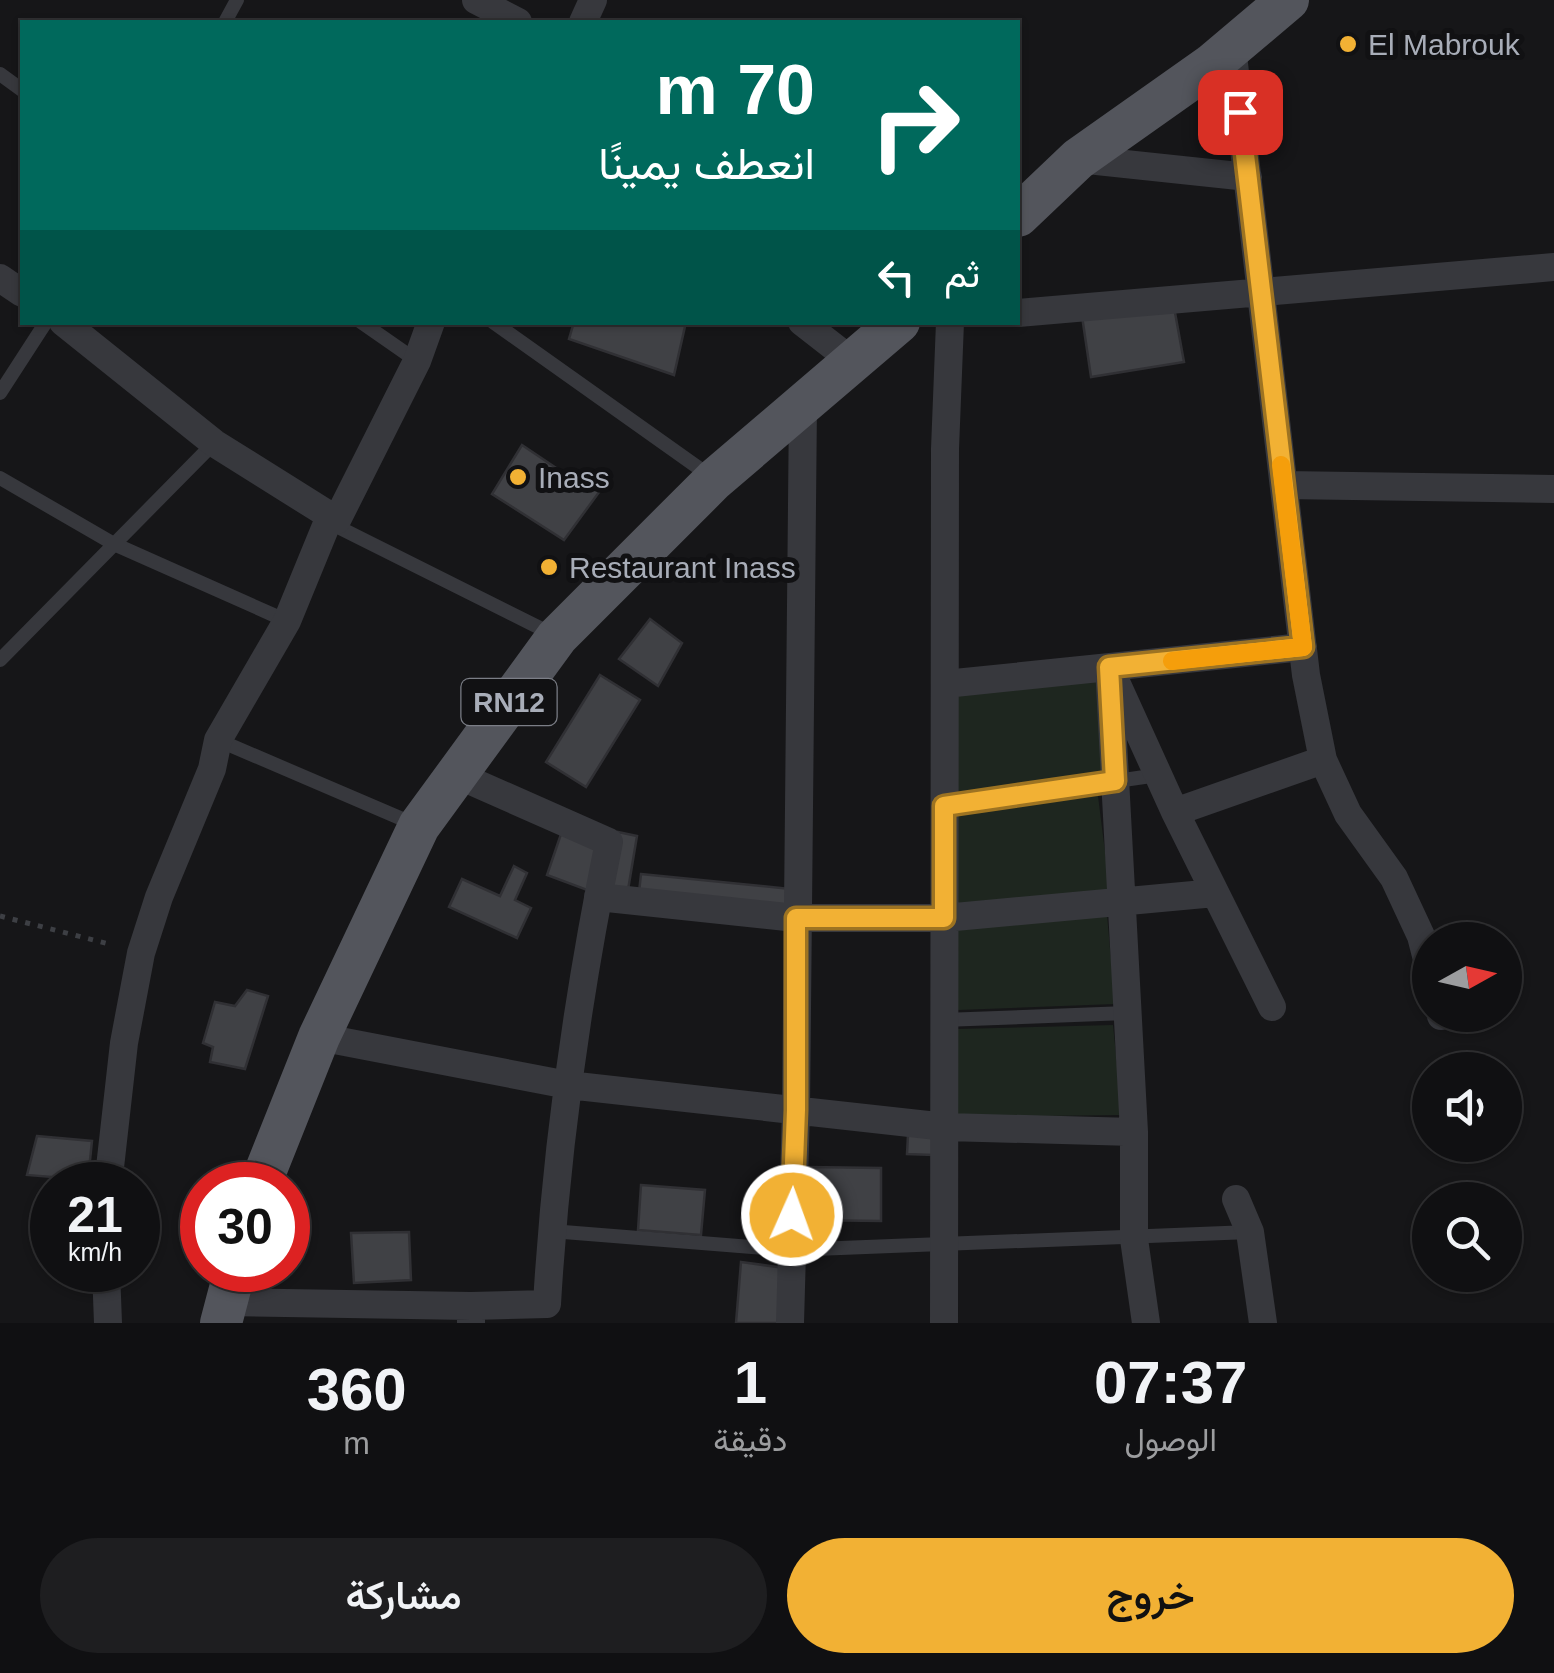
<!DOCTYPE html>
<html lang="ar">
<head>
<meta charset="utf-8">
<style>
  body { margin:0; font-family:Arial,Vazirmatn,sans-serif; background:#1e1e20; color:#f1f3f6; direction:rtl; height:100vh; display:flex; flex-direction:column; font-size:38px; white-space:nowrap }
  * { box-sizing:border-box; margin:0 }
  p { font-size:32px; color:#9c9d9f }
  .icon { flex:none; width:55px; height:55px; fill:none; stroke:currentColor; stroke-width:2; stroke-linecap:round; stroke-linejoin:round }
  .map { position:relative; height:1323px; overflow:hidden; direction:ltr }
  .sheet { display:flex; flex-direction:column; background:#101012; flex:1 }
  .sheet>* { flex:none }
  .banner { position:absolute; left:20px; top:20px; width:1000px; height:305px; border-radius:0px; box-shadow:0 2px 8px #0004,0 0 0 2px #303032; direction:rtl; background:#00695c; color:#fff; overflow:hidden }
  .needle { width:65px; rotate:82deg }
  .buttons { position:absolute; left:1412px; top:922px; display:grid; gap:20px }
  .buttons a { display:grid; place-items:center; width:110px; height:110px; border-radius:50%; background:#101012; box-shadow:0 2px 8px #0004,0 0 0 2px #303032; font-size:50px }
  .speed { position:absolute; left:30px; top:1162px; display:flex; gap:20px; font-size:50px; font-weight:700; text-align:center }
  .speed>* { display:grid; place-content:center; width:130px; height:130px; border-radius:50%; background:#101012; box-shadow:0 2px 8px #0004,0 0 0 2px #303032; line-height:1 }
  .speed small { font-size:25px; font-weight:400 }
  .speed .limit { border:15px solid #d22; background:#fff; color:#111 }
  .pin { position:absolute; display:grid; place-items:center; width:85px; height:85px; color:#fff; margin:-42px; border-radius:20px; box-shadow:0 5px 15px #0006 }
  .me { position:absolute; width:110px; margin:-55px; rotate:2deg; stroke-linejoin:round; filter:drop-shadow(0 0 8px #0008) }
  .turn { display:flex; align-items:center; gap:35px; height:210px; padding:0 40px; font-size:45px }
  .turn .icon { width:130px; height:130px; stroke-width:2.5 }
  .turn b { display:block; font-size:70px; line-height:85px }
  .then { display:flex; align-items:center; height:95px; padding:0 40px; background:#0003; gap:20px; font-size:38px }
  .eta { display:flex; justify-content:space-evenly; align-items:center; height:170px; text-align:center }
  .eta b { font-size:60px; font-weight:600; line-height:70px }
  .primary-button { display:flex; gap:20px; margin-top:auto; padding:20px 40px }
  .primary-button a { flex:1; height:115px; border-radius:60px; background:#f2b134; color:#111; font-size:40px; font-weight:600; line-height:115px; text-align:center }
  .primary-button a+a { background:#1e1e20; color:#f1f3f6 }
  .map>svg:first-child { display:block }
  .green { fill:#1e261f }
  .building { fill:#404145; stroke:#303034; stroke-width:2.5 }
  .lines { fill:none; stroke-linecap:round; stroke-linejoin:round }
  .path { stroke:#3d3f44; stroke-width:5; stroke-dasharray:5 8; stroke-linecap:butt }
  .lane { stroke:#37383d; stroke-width:14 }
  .street { stroke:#37383d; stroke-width:28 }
  .primary { stroke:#53555c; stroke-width:42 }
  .route-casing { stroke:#9d7322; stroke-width:25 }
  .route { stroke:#f2b134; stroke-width:18 }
  .slow { stroke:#f59e0b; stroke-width:18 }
  .poi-dot { fill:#f2b134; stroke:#111113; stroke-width:4 }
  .labels { text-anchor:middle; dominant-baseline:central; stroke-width:10; stroke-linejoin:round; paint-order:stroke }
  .shield { fill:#111113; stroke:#7b7e86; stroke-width:2.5 }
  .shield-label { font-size:28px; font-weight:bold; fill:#a8adb8 }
  .poi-label { font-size:30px; fill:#a8adb8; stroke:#111113; text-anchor:start }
</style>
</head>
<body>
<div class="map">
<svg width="1554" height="1323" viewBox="0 0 1554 1323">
  <rect width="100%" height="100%" fill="#161618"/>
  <path class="green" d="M1096 678 1105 776 954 795V691Z
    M1098 796 1110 892 956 908 954 814Z
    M1107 915 1115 1004 958 1010 957 930Z
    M1113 1025 1122 1115 958 1117 956 1029Z"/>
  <path class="building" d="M1174 307 1184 362 1091 377 1082 316Z
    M574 322H686L674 375 569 339Z
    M522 445 580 484 592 474 605 484 564 540 492 494Z
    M650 619 682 643 658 686 619 659Z
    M600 675 640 700 586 787 546 762Z
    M562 831 604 846 587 890 547 875Z
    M618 832 637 836 628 890 609 889Z
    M514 866 527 873 515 900 531 908 517 938 449 907 462 879 500 896Z
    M641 874 791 889 789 907 639 892Z
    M247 990 268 996 245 1069 210 1062 213 1047 203 1043 215 1002 235 1006Z
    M908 1135 933 1136V1155L907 1154Z
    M37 1136 92 1141 88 1180 27 1175Z
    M807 1167 881 1168V1221L805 1220Z
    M641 1185 705 1190 701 1235 638 1230Z
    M409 1232 411 1280 354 1283 351 1233Z
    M741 1262 785 1268 782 1323H736Z"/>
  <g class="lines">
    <path class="path" d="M0 916 113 945"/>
    <path class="lane" d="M225 22 237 0
      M0 74 22 90
      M361 322 417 361
      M493 322 710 476
      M0 393 46 322
      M0 478 114 544 287 621
      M330 523 552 634
      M0 660 214 443
      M218 740 414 824
      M944 806 1158 775
      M943 1020 1127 1013
      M551 1231 790 1250 1250 1232"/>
    <path class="street" d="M476 0 518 22
      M583 22 593 0
      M1232 47 1306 675 1323 760 1348 814 1394 878 1421 936 1430 971
      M1078 159 1248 177
      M0 278 22 293
      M1018 313 1554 267
      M63 322 214 443 337 520
      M802 322 852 361
      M1284 485 1554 489
      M1109 667 1134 1132V1239L1146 1323
      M1116 682 1175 812 1272 1007
      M945 684 1303 647
      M455 774 609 842C578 994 556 1149 547 1304L471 1306
      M1175 812 1323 760
      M598 897 796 918H944L1215 893
      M1441 1015V1016
      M319 1037 568 1085 946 1127 1134 1132
      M108 1185 124 1043 141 953 159 897 212 769 218 740 287 621 328 521 337 520 417 361 431 322
      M1236 1199 1250 1232 1263 1323
      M106 1270 108 1323
      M226 1302 471 1306V1323
      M790 1323 796 1110 803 404
      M944 1323 945 449 950 322"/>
    <path class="primary" d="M1018 216 1078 159 1211 65 1288 0
      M260 1185 319 1037 419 826 557 637 714 480 899 322
      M221 1323 235 1270"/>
  </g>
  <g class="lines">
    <g class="route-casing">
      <path id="route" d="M792 1215 796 1110V918H944V806L1115 781 1109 667 1303 647 1240 112"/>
    </g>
    <use href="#route" class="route"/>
    <path class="slow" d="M1172 661 1303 647 1281 465"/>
  </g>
  <g class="poi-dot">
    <circle cx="1348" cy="44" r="10"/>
    <circle cx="518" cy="477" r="10"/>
    <circle cx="549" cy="567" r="10"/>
  </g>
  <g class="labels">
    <rect class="shield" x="461.5" y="679" width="95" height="46" rx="8"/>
    <g class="shield-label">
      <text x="509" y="702">RN12</text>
    </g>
    <g class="poi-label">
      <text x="1368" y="44">El Mabrouk</text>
      <text x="538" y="477">Inass</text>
      <text x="569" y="567">Restaurant Inass</text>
    </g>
  </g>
</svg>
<div class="buttons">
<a><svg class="needle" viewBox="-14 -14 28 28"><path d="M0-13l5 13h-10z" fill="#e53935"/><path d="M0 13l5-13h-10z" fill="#9c9d9f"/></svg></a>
<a><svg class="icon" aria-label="sound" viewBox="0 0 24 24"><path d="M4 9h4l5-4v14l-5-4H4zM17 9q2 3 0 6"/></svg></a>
<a><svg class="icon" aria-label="search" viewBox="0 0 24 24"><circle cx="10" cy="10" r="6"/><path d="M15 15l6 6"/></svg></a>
</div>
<div class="speed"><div>21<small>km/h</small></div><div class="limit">30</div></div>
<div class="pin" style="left:1240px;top:112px;background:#d93025"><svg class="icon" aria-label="arrive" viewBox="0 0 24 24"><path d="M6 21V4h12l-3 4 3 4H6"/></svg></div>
<svg class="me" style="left:792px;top:1215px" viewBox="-20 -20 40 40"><circle r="17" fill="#f2b134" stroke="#fff" stroke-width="3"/><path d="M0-11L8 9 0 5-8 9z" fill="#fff"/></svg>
<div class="banner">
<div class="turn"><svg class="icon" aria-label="right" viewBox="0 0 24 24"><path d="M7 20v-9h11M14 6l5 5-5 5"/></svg><div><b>70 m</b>انعطف يمينًا</div></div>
<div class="then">ثم<svg class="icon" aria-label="left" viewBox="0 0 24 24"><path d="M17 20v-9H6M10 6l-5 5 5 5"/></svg></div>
</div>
</div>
<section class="sheet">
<div class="eta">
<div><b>07:37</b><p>الوصول</p></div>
<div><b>1</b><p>دقيقة</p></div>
<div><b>360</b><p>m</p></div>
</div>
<div class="primary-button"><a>خروج</a><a>مشاركة</a></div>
</section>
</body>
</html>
